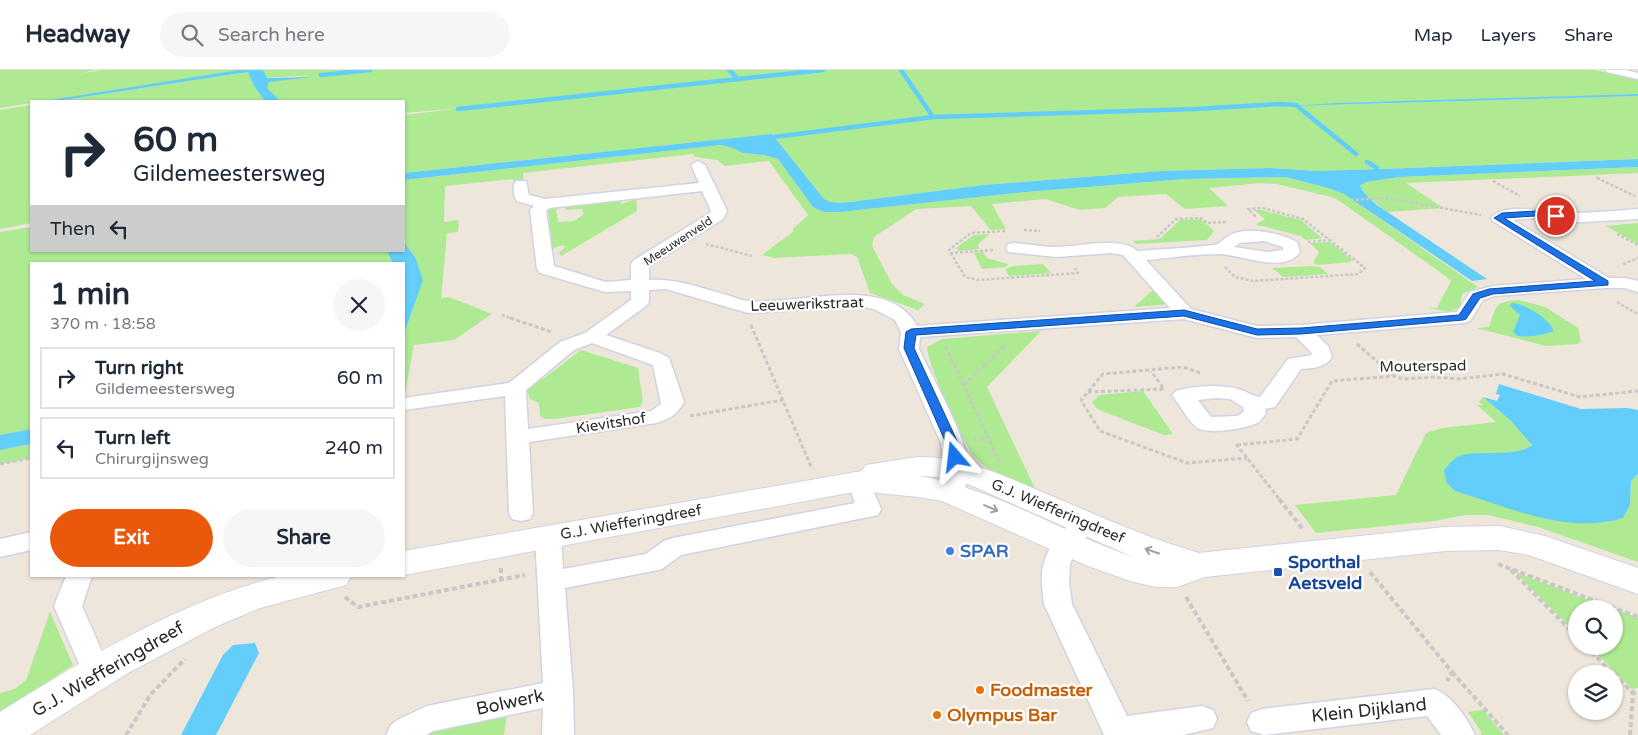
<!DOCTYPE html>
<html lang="en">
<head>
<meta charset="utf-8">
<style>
  body { margin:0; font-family:"Varela Round",sans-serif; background:#f6f6f7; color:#1f2937; height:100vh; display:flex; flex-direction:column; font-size:19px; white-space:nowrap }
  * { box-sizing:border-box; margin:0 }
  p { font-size:16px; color:#747a83 }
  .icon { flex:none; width:28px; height:28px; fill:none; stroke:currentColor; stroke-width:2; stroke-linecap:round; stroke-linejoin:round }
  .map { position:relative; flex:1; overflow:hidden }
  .details { position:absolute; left:30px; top:192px; width:375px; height:315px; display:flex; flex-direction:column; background:#fff; border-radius:0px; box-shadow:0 1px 4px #0004 }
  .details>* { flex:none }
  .banner { position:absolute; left:30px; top:30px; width:375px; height:152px; border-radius:0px; box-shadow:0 1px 4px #0004; background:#fff; color:#1f2937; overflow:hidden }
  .tools { position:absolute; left:1568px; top:530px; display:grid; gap:10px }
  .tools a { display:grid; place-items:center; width:55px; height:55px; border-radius:50%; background:#fff; box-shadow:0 1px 4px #0004; font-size:25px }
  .pin { position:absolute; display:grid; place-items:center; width:42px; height:42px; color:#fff; margin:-21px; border:2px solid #fff; border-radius:50%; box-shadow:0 1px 5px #0007 }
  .me { position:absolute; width:55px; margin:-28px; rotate:343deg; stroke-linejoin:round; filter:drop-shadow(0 0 4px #0008) }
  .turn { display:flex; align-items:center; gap:18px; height:105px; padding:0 20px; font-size:22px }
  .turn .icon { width:65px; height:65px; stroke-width:2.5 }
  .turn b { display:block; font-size:35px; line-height:42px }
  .then { display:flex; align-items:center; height:48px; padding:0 20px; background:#0003; gap:10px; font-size:19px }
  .round { display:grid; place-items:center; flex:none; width:52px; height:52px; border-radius:26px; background:#f6f6f7 }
  .head { display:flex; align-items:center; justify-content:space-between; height:85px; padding:0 20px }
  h1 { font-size:30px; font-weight:700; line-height:38px }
  .primary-button { display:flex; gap:10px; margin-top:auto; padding:10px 20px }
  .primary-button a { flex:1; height:58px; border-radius:30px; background:#ea580c; color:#fff; font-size:20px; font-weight:700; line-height:58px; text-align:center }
  .primary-button a+a { background:#f6f6f7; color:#1f2937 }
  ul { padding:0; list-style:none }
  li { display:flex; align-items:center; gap:15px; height:62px; margin:0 10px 8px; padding:0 10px; border:2px solid #e0e1e3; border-radius:0px }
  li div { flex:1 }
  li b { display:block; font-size:19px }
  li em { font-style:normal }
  header { display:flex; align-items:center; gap:30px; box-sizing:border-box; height:70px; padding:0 25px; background:#fff; border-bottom:1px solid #e0e1e3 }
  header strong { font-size:24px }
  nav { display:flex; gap:28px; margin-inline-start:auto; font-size:18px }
  .search { width:350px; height:45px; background:#f6f6f7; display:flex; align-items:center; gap:12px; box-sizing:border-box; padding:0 18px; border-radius:28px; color:#747a83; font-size:19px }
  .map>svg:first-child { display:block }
  .green { fill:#adea92 }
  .water { fill:#63cefa }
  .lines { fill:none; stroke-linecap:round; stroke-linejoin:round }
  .stream { stroke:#63cefa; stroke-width:4.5 }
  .street-casing { stroke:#d0d3e5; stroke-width:3 }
  .secondary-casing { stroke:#d0d3e5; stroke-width:2 }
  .path-far3 { stroke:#c8c8c8; stroke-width:2; stroke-dasharray:2.5 1; stroke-linecap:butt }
  .path-far2 { stroke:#c8c8c8; stroke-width:2.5; stroke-dasharray:3 2; stroke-linecap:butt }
  .path-far1 { stroke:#c8c8c8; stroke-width:3; stroke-dasharray:4 2.5; stroke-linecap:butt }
  .path { stroke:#c8c8c8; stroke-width:4; stroke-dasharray:5 3; stroke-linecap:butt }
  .street { fill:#fff; fill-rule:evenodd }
  .secondary { fill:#fff; fill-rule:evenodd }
  .oneway { stroke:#9f9f9f }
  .route { fill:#1a73e8; stroke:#114b97 }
  .shop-dot { fill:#3f7fe0; stroke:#fff; stroke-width:2 }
  .transit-dot { fill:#1a4fb4; stroke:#fff; stroke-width:2 }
  .food-dot { fill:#e8710a; stroke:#fff; stroke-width:2 }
  .labels { text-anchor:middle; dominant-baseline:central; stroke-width:4.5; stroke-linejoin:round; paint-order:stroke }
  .far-street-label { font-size:12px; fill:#2a2a2a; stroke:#fff }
  .street-label { font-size:15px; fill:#2a2a2a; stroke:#fff }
  .near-shop-label { font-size:18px; font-weight:bold; fill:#366cbe; stroke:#fff; text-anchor:start }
  .near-transit-label { font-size:18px; font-weight:bold; fill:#164399; stroke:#fff; text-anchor:start }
  .near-street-label { font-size:18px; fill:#2a2a2a; stroke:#fff }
  .near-food-label { font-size:18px; font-weight:bold; fill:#c56008; stroke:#fff; text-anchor:start }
</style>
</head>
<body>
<header>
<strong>Headway</strong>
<div class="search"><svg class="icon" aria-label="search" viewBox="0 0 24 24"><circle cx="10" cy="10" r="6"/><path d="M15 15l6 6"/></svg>Search here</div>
<nav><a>Map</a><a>Layers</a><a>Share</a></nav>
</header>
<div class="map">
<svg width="1638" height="665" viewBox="0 0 1638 665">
  <rect width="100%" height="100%" fill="#eee6db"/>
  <path class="green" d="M0 0H95L77 4 103 0H1595L1638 9V24L1294 36 1638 26V89L1382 99 1318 101 1269 98 1162 101 984 115 842 133 830 132 824 129 772 64 404 103V45L462 38 404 43V31H278L261 18 269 12 312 5 266 8 254 16 265 31H57L242 3 236 2 44 31H31V33L0 38Z
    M31 35V153L0 159V40Z
    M721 75 730 77 743 83 764 85 778 89 813 137 824 142H840L1026 122 1185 109 1286 107 1328 118 1344 124 1478 217 1462 224 1460 237 1451 242 1428 238H1437L1451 211 1440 202 1335 128 1277 114 1260 113 1209 118 1228 136 1185 139 1166 124 1118 127 1105 138 1080 140 1045 129 992 134 1006 159 991 160 971 136 916 139 874 167 872 176 892 214 903 225 925 234 918 240 870 223 857 187 851 184 775 188 762 185 794 161 792 160 808 145 769 91 725 96 717 90 695 87 693 84 523 103 524 112 514 113 513 109 445 116 444 152 459 150 458 162 447 163 441 228 449 227 492 244 454 270 414 275 404 330V264L415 234V187L404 172V110Z
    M1638 97V103L1406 113 1443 138 1387 142 1365 124 1360 116 1366 112 1399 107Z
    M636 129 637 141 561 186 559 182 566 177 562 175 552 179 548 140 549 137 563 136 556 140 558 152 574 151 584 144 582 139 565 140 568 136 620 131 621 134Z
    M1254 140H1261L1301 150 1322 168 1306 170 1301 166 1262 156H1258L1256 154 1265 149Z
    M1201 149 1214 161 1207 170 1136 174 1133 171 1160 169 1180 150Z
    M1638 153V174L1606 156Z
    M31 157V181H387L393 194H31V359L0 365V162Z
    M990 164 978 174 979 179 958 181 957 177 974 165Z
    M1330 172 1352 189 1351 192 1318 195 1313 193 1319 182 1310 173Z
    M983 182 987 188 1008 194 1006 197 982 199 974 183Z
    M1043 194 1051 203 1009 206 1005 199 1014 196Z
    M1312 196 1320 197 1328 204 1283 207 1272 198Z
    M1155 218 1169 234 1134 237Z
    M1519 230 1545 237 1578 258 1581 271 1578 274 1546 276 1476 258 1489 257C1497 235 1494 232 1519 230Z
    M1041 261 987 317 1038 425C1016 415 993 406 976 388 963 375 928 295 927 277L942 269Z
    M581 280 638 298 643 331 640 337 554 349H545L540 346 539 333 530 329 526 318 535 307 543 309Z
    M1143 321 1173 364 1164 365 1104 342 1096 338 1092 332 1100 325Z
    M1483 327 1510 350 1532 375C1519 385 1477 384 1459 386L1455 421 1553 450 1569 452 1596 453 1630 435 1631 411 1638 404V492L1538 457 1488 445H1466L1434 451 1316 463 1295 435 1396 425 1426 363 1443 358 1496 352 1477 335H1483L1479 332Z
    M31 374V388L0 394V380Z
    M1515 502 1612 539H1613H1576V563Z
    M1614 539 1638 548V618L1632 619 1589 576H1614Z
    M50 542 73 595 0 644V623L15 619 26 610Z
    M1483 640 1504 665H1480L1482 663 1468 642Z
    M507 644 504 665H425L436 660Z"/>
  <path class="water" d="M239 0H263L267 8 312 7 269 12 267 18 280 31H265L254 16 248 2 57 31H44Z
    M1638 24V26L1289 36 1338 33Z
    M772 64 824 129 830 132 842 133 984 115 1162 101 1269 98 1318 101 1382 99 1638 89V97L1399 107 1366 112 1360 116 1365 124 1377 135 1487 209 1472 211 1344 124 1328 118 1286 107 1185 109 1026 122 840 142H824L813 137 778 89 764 85 743 83 730 77 721 75 404 110V103Z
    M404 172 415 187 423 210 404 264V194H393L387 181H404Z
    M1511 233C1525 233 1548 248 1554 261 1550 264 1524 268 1519 266 1517 266 1515 264 1513 262L1520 245 1510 236Z
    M1499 314 1581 339 1627 338 1638 340V404L1631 411 1630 435 1623 448C1567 465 1508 437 1455 421L1446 412 1444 400C1448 395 1453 389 1459 386 1478 379 1515 388 1532 375L1510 350 1483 327 1497 331 1500 325 1496 324Z
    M31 359V374L0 380V365Z
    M255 573 259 583 216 665H181L223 585 233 575Z"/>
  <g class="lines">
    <path class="stream" d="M901 0 933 47
      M321 5 370 0
      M738 9 823 0
      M458 39 738 9 729 0
      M774 67 933 47 1195 39 1280 34 1296 35 1356 84
      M1367 92 1377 98"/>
    <g class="street-casing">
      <path id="street" d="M1605 0H1626L1638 3V9L1607 2Z
        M698 91 705 95 727 141 723 149 649 196V210C676 208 701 218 727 225 734 227 742 231 749 231 797 236 888 202 917 256L1170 238 1123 185 1111 183 1056 187 1008 182 1006 178 1008 174 1014 173C1028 174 1043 177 1057 177 1076 177 1123 166 1137 181 1162 179 1188 178 1214 175 1220 174 1224 168 1230 165 1247 156 1280 163 1297 172L1300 182C1284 205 1240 184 1219 184 1195 184 1170 188 1146 190L1191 239 1257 256 1301 255 1457 242 1470 222 1493 216 1586 209 1493 151 1491 148C1503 131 1550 143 1567 143 1591 143 1614 141 1638 139V149L1565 153 1535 148 1513 150 1609 208H1625L1638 211V222L1624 218H1605L1494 226 1483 230 1470 251 1463 253 1317 265 1328 276 1332 287C1325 298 1313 298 1301 299L1275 337 1265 339 1266 343C1263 348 1260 352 1255 354 1244 359 1205 365 1196 357 1187 349 1180 335 1172 325L1176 321C1195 316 1219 314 1238 319 1246 321 1254 327 1260 327L1288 289 1312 285 1311 282 1296 267 1257 268 1184 249 920 267 919 279C933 309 967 368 969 399 969 408 965 421 960 429L952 431 944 429 940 423 945 400 941 373 899 279 901 262 895 250 876 240 862 236 748 243 666 219 649 220V232L646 236 606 265 660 283 669 288 684 332C677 345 669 349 656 353L529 372 533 443 530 449 521 451 512 449 509 443 505 326 404 340V328L509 313 560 272 585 263 631 230V221L605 222 540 203 537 199 530 140 534 136 517 131C513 126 512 116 516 111H526L529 125 545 129 699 113 691 95ZM702 121 711 141 710 143 634 190 631 194V210L606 212 554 196 546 141 549 138ZM1264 171 1283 177V180L1267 182 1234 177 1240 173ZM592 273 653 295 661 334 651 341 528 359 526 320 574 280ZM1217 328 1230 329 1243 337 1244 342 1237 346 1211 347 1198 330Z
        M859 403 867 406 881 439 878 445 681 485 662 499 653 501 565 518 573 622 574 665H542L543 638 433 661 426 665H386L391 655 399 649 427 636 543 613 535 467 539 461 548 458 557 461 561 467 563 499 646 484 664 471 673 468 855 433 847 411 851 406Z
        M1078 451 1087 454 1091 460 1075 482 1070 494 1069 512 1072 534 1127 646 1202 636 1213 640 1217 649 1213 658 1183 665H1104L1044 534C1043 524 1041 513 1042 503 1044 484 1059 457 1078 451Z
        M31 462V480L0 487V469Z
        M66 506H92L82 536 111 602 106 610 96 614 86 610 54 536Z
        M1434 619C1452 625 1467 648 1475 665H1441L1427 646 1264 665 1251 661 1247 652 1251 643 1262 639Z"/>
    </g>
    <g class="secondary-casing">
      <path id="secondary" d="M917 387C965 386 1006 407 1049 425 1099 446 1147 468 1199 483L1445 457 1499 456 1545 466 1638 498V524L1529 485 1499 480 1445 481 1205 507 1177 517H1156L1130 511 1088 496 942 431 918 427 859 421 404 505V481L862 401 866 395ZM918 406 940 407 968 414 1133 487C1061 462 994 418 918 406Z
        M281 506H351L346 515 260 538 217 556 128 603 30 665H0V642C89 587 179 531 281 506Z"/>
    </g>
    <path class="path-far3" d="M1596 107 1600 109"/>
    <path class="path-far2" d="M1597 108 1635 126
      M1493 111 1520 126
      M1351 130 1386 128 1481 145
      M1024 160 1040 161
      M1005 161 971 163 949 180 965 207 978 210 1078 203 1075 198
      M1617 164 1638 175
      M1157 167 1176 149 1201 148 1207 153 1227 152
      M1308 172 1330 170
      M706 174 752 186
      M950 183 995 180
      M1623 194 1638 188
      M1225 197 1235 207 1253 211 1358 204 1365 198 1303 149 1262 138 1248 139 1257 148
      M1617 232 1638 244
      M502 245 513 249"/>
    <path class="path-far1" d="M510 248 552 262
      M751 255 812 399
      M1357 274 1394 306
      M946 277 999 391
      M1200 303 1183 297 1103 304 1081 330 1100 361 1187 393 1247 388
      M964 315 1007 274
      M1088 322 1164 319 1151 301
      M690 346 783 330
      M974 370 989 368
      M1236 374 1280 430
      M1237 375 1297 369 1332 311 1395 306 1403 309 1435 307 1459 309 1503 304 1580 327 1638 321
      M0 394 31 388"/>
    <path class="path" d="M1279 429 1303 459
      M1498 494 1638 547
      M501 498V510
      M1511 500 1576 566
      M1370 502 1452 602 1447 611
      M345 527 358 537 525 505
      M1186 527 1248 631
      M1586 576 1613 604
      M1452 602 1508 665
      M1614 604 1633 623
      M126 665 151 624 185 589
      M1630 665 1633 623 1638 622"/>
    <use href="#street" class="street"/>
    <use href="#secondary" class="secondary"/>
  </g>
  <defs><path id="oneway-shaft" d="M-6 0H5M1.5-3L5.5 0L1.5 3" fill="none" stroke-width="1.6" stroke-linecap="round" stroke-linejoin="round" transform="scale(1.25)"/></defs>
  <g class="oneway">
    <use href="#oneway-shaft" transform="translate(991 438) rotate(23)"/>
    <use href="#oneway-shaft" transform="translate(1152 481) rotate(-161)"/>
  </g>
  <path class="route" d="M1535 141 1556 144 1560 146 1556 149 1535 146 1504 148 1608 211V215L1493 224 1480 228 1466 249 1463 250 1301 264 1257 265 1184 246 916 265 914 278 958 373 961 387 955 391 949 387 946 373 904 278 906 262 911 259 1184 240 1257 259 1301 258 1459 245 1473 224 1489 219 1595 211 1494 148 1502 143Z"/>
  <circle class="shop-dot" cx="950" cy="481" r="5"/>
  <rect class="transit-dot" x="1273" y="497" width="10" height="10" rx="2.5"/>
  <g class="food-dot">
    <circle cx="980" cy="620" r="5"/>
    <circle cx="937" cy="645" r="5"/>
  </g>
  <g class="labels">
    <g class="far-street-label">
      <text transform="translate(678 171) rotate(-33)">Meeuwenveld</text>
    </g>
    <g class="street-label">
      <text transform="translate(807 234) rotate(-2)">Leeuwerikstraat</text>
      <text transform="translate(1423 296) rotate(-1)">Mouterspad</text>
      <text transform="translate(611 353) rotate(-9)">Kievitshof</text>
      <text transform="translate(1058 441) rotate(23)">G.J. Wiefferingdreef</text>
      <text transform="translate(631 452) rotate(-10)">G.J. Wiefferingdreef</text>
    </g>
    <g class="near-shop-label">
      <text x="960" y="481">SPAR</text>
    </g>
    <g class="near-transit-label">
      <text x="1288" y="492">Sporthal<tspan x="1288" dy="21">Aetsveld</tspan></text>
    </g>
    <g class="near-street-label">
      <text transform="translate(108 599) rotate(-30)">G.J. Wiefferingdreef</text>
      <text transform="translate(510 632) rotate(-12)">Bolwerk</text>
      <text transform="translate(1369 640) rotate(-6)">Klein Dijkland</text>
    </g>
    <g class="near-food-label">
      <text x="990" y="620">Foodmaster</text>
      <text x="947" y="645">Olympus Bar</text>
    </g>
  </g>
</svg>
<div class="tools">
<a><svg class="icon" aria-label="search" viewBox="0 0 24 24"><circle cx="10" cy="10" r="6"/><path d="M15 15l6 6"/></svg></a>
<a><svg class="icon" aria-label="layers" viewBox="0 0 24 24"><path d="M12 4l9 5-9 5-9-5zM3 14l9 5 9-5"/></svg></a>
</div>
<div class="pin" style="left:1556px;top:146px;background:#d93025"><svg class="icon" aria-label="arrive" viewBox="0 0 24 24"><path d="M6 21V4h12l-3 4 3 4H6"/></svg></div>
<svg class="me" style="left:955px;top:387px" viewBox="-20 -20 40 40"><path d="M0-17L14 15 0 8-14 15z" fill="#1a73e8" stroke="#fff" stroke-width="4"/></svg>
<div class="banner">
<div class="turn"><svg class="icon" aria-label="right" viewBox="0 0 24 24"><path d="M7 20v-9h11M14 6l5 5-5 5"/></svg><div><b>60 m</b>Gildemeestersweg</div></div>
<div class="then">Then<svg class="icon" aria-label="left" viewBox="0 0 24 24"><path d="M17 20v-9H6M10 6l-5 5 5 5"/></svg></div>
</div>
<section class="details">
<div class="head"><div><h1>1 min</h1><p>370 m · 18:58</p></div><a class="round"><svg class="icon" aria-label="close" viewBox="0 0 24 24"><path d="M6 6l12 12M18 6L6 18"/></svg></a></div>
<ul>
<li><svg class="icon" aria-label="right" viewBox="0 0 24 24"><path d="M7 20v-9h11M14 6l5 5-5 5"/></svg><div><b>Turn right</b><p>Gildemeestersweg</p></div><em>60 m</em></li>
<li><svg class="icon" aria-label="left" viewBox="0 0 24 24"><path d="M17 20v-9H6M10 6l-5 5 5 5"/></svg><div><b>Turn left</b><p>Chirurgijnsweg</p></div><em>240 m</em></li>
</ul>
<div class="primary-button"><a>Exit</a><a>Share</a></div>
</section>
</div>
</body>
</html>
